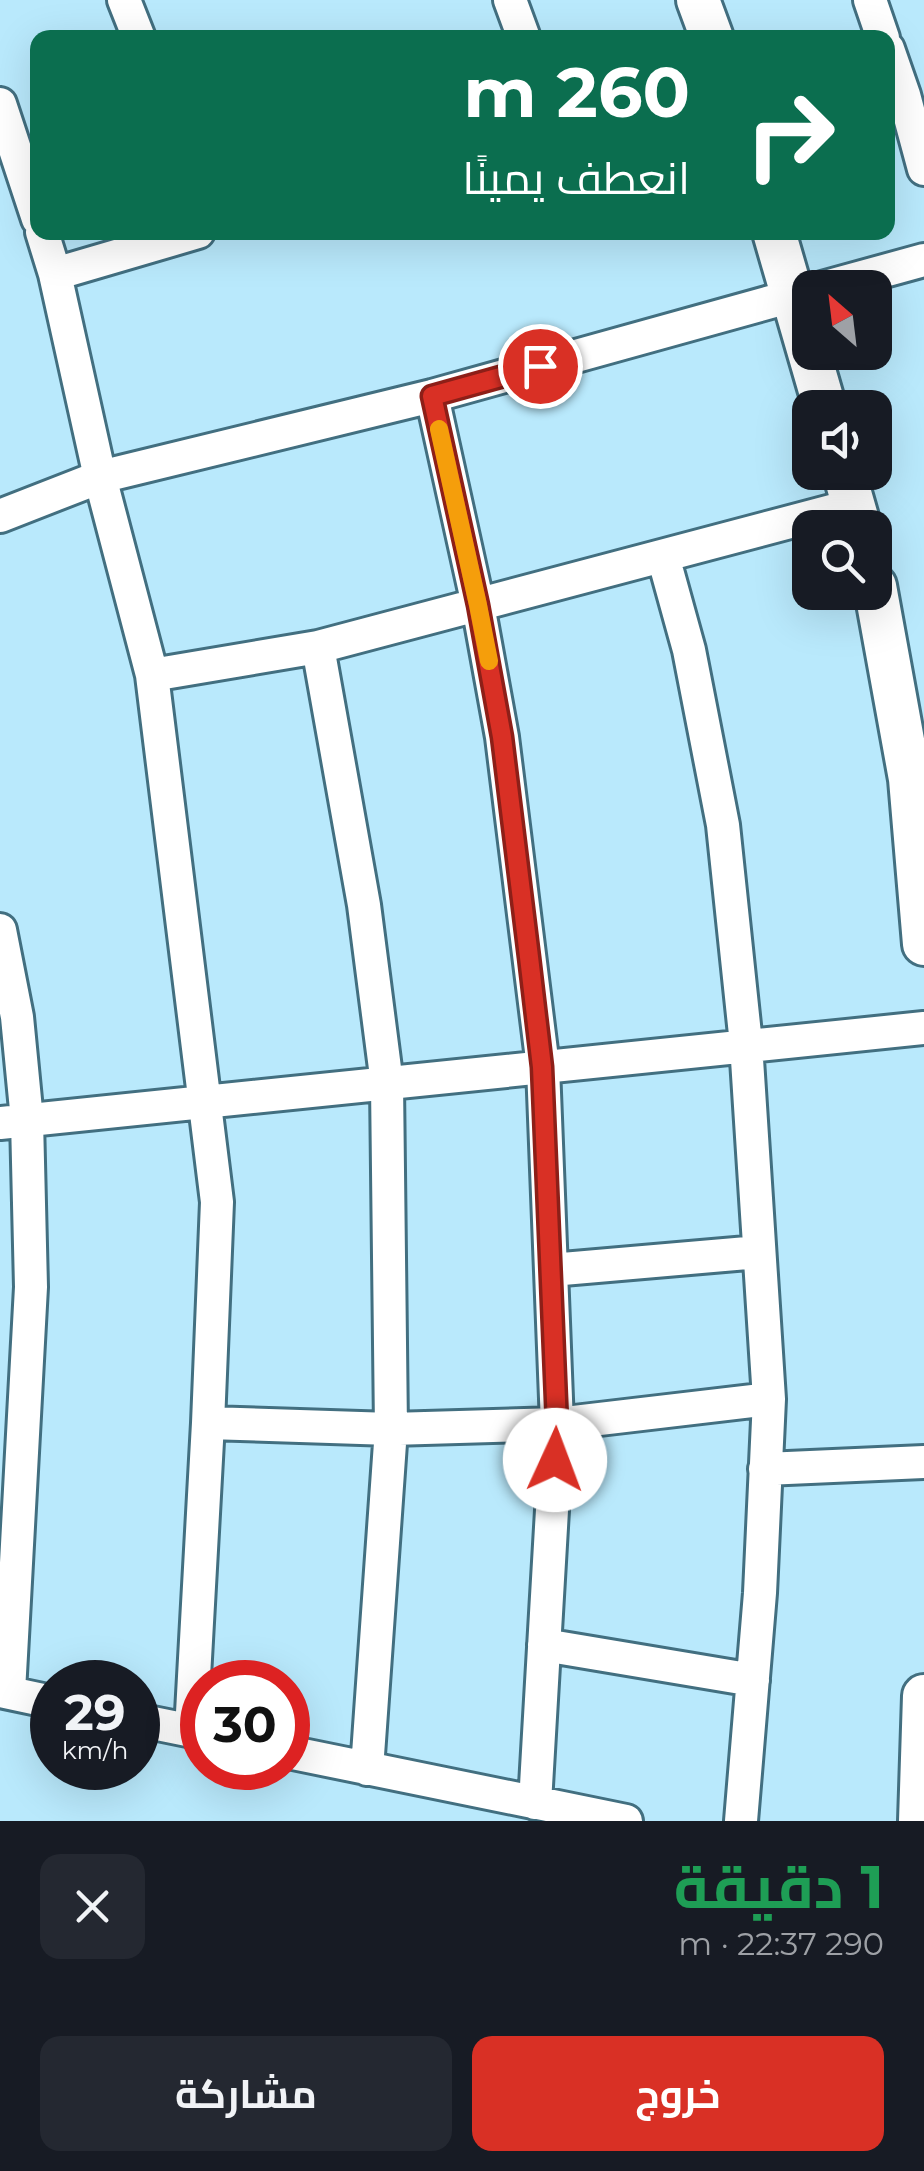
<!DOCTYPE html>
<html lang="ar">
<head>
<meta charset="utf-8">
<style>
  body { margin:0; font-family:Montserrat,Cairo,sans-serif; background:#242831; color:#f1f3f6; direction:rtl; height:100vh; display:flex; flex-direction:column; font-size:38px; white-space:nowrap }
  * { box-sizing:border-box; margin:0 }
  p { font-size:32px; color:#9ea1a6 }
  .icon { flex:none; width:55px; height:55px; fill:none; stroke:currentColor; stroke-width:2; stroke-linecap:round; stroke-linejoin:round }
  .map { position:relative; height:1821px; overflow:hidden; direction:ltr }
  .sheet { display:flex; flex-direction:column; background:#171b24; flex:1 }
  .sheet>* { flex:none }
  .guide { position:absolute; left:30px; top:30px; width:865px; height:210px; border-radius:20px; box-shadow:0 10px 40px #0002; direction:rtl; background:#0b6e4f; color:#fff; overflow:hidden }
  .needle { width:65px; rotate:332deg }
  .controls { position:absolute; left:792px; top:270px; display:grid; gap:20px }
  .controls a { display:grid; place-items:center; width:100px; height:100px; border-radius:20px; background:#171b24; box-shadow:0 10px 40px #0002; font-size:50px }
  .speed { position:absolute; left:30px; top:1660px; display:flex; gap:20px; font-size:50px; font-weight:700; text-align:center }
  .speed>* { display:grid; place-content:center; width:130px; height:130px; border-radius:50%; background:#171b24; box-shadow:0 10px 40px #0002; line-height:1 }
  .speed small { font-size:25px; font-weight:400 }
  .speed .limit { border:15px solid #d22; background:#fff; color:#111 }
  .pin { position:absolute; display:grid; place-items:center; width:85px; height:85px; color:#fff; margin:-42px; border:5px solid #fff; border-radius:50%; box-shadow:0 2px 10px #0007 }
  .me { position:absolute; width:110px; margin:-55px; rotate:2deg; stroke-linejoin:round; filter:drop-shadow(0 0 8px #0008) }
  .turn { display:flex; align-items:center; gap:35px; height:210px; padding:0 40px; font-size:45px }
  .turn .icon { width:130px; height:130px; stroke-width:2.5 }
  .turn b { display:block; font-size:70px; line-height:85px }
  .round { display:grid; place-items:center; flex:none; width:105px; height:105px; border-radius:20px; background:#242831 }
  .summary { display:flex; align-items:center; justify-content:space-between; height:170px; padding:0 40px }
  h1 { font-size:60px; font-weight:700; line-height:75px; color:#1e9e55 }
  .primary-button { display:flex; gap:20px; margin-top:auto; padding:20px 40px }
  .primary-button a { flex:1; height:115px; border-radius:20px; background:#d93025; color:#fff; font-size:40px; font-weight:700; line-height:115px; text-align:center }
  .primary-button a+a { background:#242831; color:#f1f3f6 }
  .map>svg:first-child { display:block }
  .lines { fill:none; stroke-linecap:round; stroke-linejoin:round }
  .minor-casing { stroke:#426f80; stroke-width:38 }
  .tertiary-casing { stroke:#426f80; stroke-width:48 }
  .minor { stroke:#fff; stroke-width:32 }
  .tertiary { stroke:#fff; stroke-width:42 }
  .route-casing { stroke:#8d1f18; stroke-width:25 }
  .route { stroke:#d93025; stroke-width:18 }
  .slow { stroke:#f59e0b; stroke-width:18 }
</style>
</head>
<body>
<div class="map">
<svg width="924" height="1821" viewBox="0 0 924 1821">
  <rect width="100%" height="100%" fill="#b9e9fc"/>
  <g class="lines">
    <g class="minor-casing">
      <path id="minor" d="M124 0 139 38
        M510 0 524 38
        M870 0 883 38
        M888 49 904 95 924 169
        M0 104 38 219
        M42 232 55 274 100 477 152 675 217 1202 208 1423 191 1731
        M55 274 198 232
        M822 288 924 260
        M432 396 478 605 502 737 543 1067 557 1424 535 1803
        M0 516 100 477 432 396 810 291
        M663 556 689 650 723 825 746 1044 769 1399 760 1593 741 1821
        M318 647 364 905 387 1084 391 1429 367 1769
        M152 675 318 647 854 505
        M0 930 17 1017 27 1120 31 1287 9 1692
        M0 1123 924 1028
        M551 1270 759 1252
        M208 1423 391 1429 557 1424 769 1399
        M765 1469 924 1462
        M544 1645 753 1680
        M0 1691 52 1702
        M138 1720 202 1733
        M288 1752 626 1821"/>
    </g>
    <g class="tertiary-casing">
      <path id="tertiary" d="M698 0 712 38
        M774 232 825 408
        M844 472 860 528
        M875 586 910 779 924 944
        M920 1821 924 1696"/>
    </g>
    <use href="#minor" class="minor"/>
    <use href="#tertiary" class="tertiary"/>
  </g>
  <g class="lines">
    <g class="route-casing">
      <path id="route" d="M540 366 432 396 478 605 502 737 529 957 542 1067 557 1424 555 1460"/>
    </g>
    <use href="#route" class="route"/>
    <path class="slow" d="M439 429 478 605 489 661"/>
  </g>
</svg>
<div class="controls">
<a><svg class="needle" viewBox="-14 -14 28 28"><path d="M0-13l5 13h-10z" fill="#e53935"/><path d="M0 13l5-13h-10z" fill="#9ea1a6"/></svg></a>
<a><svg class="icon" aria-label="sound" viewBox="0 0 24 24"><path d="M4 9h4l5-4v14l-5-4H4zM17 9q2 3 0 6"/></svg></a>
<a><svg class="icon" aria-label="search" viewBox="0 0 24 24"><circle cx="10" cy="10" r="6"/><path d="M15 15l6 6"/></svg></a>
</div>
<div class="speed"><div>29<small>km/h</small></div><div class="limit">30</div></div>
<div class="pin" style="left:540px;top:366px;background:#d93025"><svg class="icon" aria-label="arrive" viewBox="0 0 24 24"><path d="M6 21V4h12l-3 4 3 4H6"/></svg></div>
<svg class="me" style="left:555px;top:1460px" viewBox="-20 -20 40 40"><circle r="19" fill="#fff"/><path d="M0-13L10 11 0 6-10 11z" fill="#d93025"/></svg>
<div class="guide">
<div class="turn"><svg class="icon" aria-label="right" viewBox="0 0 24 24"><path d="M7 20v-9h11M14 6l5 5-5 5"/></svg><div><b>260 m</b>انعطف يمينًا</div></div>
</div>
</div>
<section class="sheet">
<div class="summary"><div><h1>1 دقيقة</h1><p>290 m · 22:37</p></div><a class="round"><svg class="icon" aria-label="close" viewBox="0 0 24 24"><path d="M6 6l12 12M18 6L6 18"/></svg></a></div>
<div class="primary-button"><a>خروج</a><a>مشاركة</a></div>
</section>
</body>
</html>
